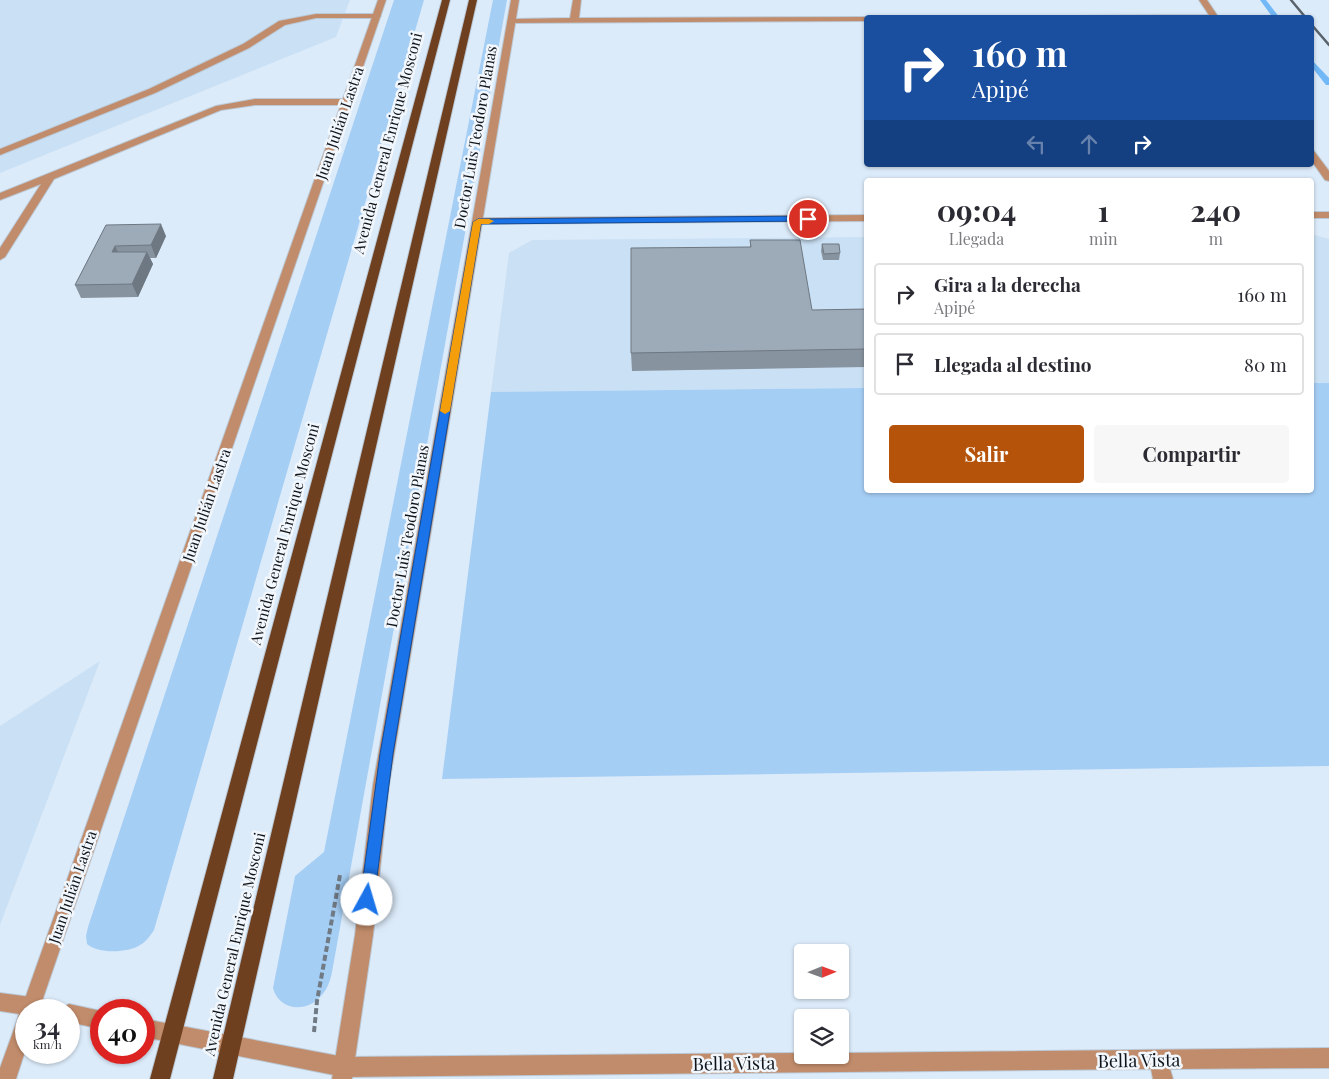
<!DOCTYPE html>
<html lang="es">
<head>
<meta charset="utf-8">
<style>
  body { margin:0; font-family:"Playfair Display",serif; background:#f7f7f7; color:#2b2b33; height:100vh; display:flex; flex-direction:column; font-size:19px; white-space:nowrap }
  * { box-sizing:border-box; margin:0 }
  p { font-size:16px; color:#7c7c81 }
  .icon { flex:none; width:28px; height:28px; fill:none; stroke:currentColor; stroke-width:2; stroke-linecap:round; stroke-linejoin:round }
  .map { position:relative; flex:1; overflow:hidden }
  .panel { position:absolute; left:864px; top:178px; width:450px; height:315px; display:flex; flex-direction:column; background:#fff; border-radius:5px; box-shadow:0 1px 4px #0004 }
  .panel>* { flex:none }
  .guide { position:absolute; left:864px; top:15px; width:450px; height:152px; border-radius:5px; box-shadow:0 1px 4px #0004; background:#1a4fa0; color:#fff; overflow:hidden }
  .needle { width:32px; rotate:89deg }
  .fabs { position:absolute; left:794px; top:944px; display:grid; gap:10px }
  .fabs a { display:grid; place-items:center; width:55px; height:55px; border-radius:5px; background:#fff; box-shadow:0 1px 4px #0004; font-size:25px }
  .speed { position:absolute; left:15px; top:999px; display:flex; gap:10px; font-size:25px; font-weight:700; text-align:center }
  .speed>* { display:grid; place-content:center; width:65px; height:65px; border-radius:50%; background:#fff; box-shadow:0 1px 4px #0004; line-height:1 }
  .speed small { font-size:12px; font-weight:400 }
  .speed .limit { border:8px solid #d22; background:#fff; color:#111 }
  .pin { position:absolute; display:grid; place-items:center; width:42px; height:42px; color:#fff; margin:-21px; border:2px solid #fff; border-radius:50%; box-shadow:0 1px 5px #0007 }
  .me { position:absolute; width:55px; margin:-28px; rotate:6deg; stroke-linejoin:round; filter:drop-shadow(0 0 4px #0008) }
  .turn { display:flex; align-items:center; gap:18px; height:105px; padding:0 25px; font-size:22px }
  .turn .icon { width:65px; height:65px; stroke-width:2.5 }
  .turn b { display:block; font-size:35px; line-height:42px }
  .lanes { display:flex; align-items:center; height:48px; padding:0 25px; background:#0003; justify-content:center; gap:25px; direction:ltr }
  .lanes .off { opacity:.35 }
  .eta { display:flex; justify-content:space-evenly; align-items:center; height:85px; text-align:center }
  .eta b { font-size:30px; font-weight:700; line-height:35px }
  .cta { display:flex; gap:10px; margin-top:auto; padding:10px 25px }
  .cta a { flex:1; height:58px; border-radius:5px; background:#b45309; color:#fff; font-size:20px; font-weight:700; line-height:58px; text-align:center }
  .cta a+a { background:#f7f7f7; color:#2b2b33 }
  ul { padding:0; list-style:none }
  li { display:flex; align-items:center; gap:15px; height:62px; margin:0 10px 8px; padding:0 15px; border:2px solid #e1e1e2; border-radius:5px }
  li div { flex:1 }
  li b { display:block; font-size:19px }
  li em { font-style:normal }
  .map>svg:first-child { display:block }
  .built { fill:#cae0f4 }
  .green { fill:#a5cef5 }
  .lines { fill:none; stroke-linecap:round; stroke-linejoin:round }
  .stream { fill:#72b8f6; fill-rule:evenodd }
  .service-casing { stroke:#bbc9d6; stroke-width:2 }
  .minor-casing { stroke:#bbc9d6; stroke-width:2 }
  .tertiary-casing { stroke:#bbc9d6; stroke-width:2 }
  .trunk-casing { stroke:#bbc9d6; stroke-width:2 }
  .path { stroke:#707a84; stroke-width:4; stroke-dasharray:6 3; stroke-linecap:butt }
  .service { fill:#c18c6b; fill-rule:evenodd }
  .minor { fill:#c18c6b; fill-rule:evenodd }
  .tertiary { fill:#c18c6b; fill-rule:evenodd }
  .trunk { fill:#6f4020; fill-rule:evenodd }
  .rail { stroke:#59636b; stroke-width:2.5 }
  .wall { fill:#87939f }
  .shaded-wall { fill:#6e7882 }
  .building { fill:#9dabb9; stroke:#6e7882 }
  .route { fill:#1a73e8; stroke:#114b97 }
  .slow { fill:#f59e0b }
  .labels { text-anchor:middle; dominant-baseline:central; stroke-width:5; stroke-linejoin:round; paint-order:stroke }
  .street-label { font-size:15px; fill:#0e1419; stroke:#f1f7fd }
  .near-street-label { font-size:18px; fill:#0e1419; stroke:#f1f7fd }
</style>
</head>
<body>
<div class="map">
<svg width="1329" height="1079" viewBox="0 0 1329 1079">
  <rect width="100%" height="100%" fill="#dcebfa"/>
  <path class="built" d="M0 0H350L336 37 0 173Z
    M1311 234 1329 239V383H1311Z
    M866 237V388L491 392 509 253 532 240Z
    M100 661 0 925V726Z"/>
  <path class="green" d="M394 0H424L154 930C150 936 146 942 140 945 128 953 98 954 87 944L86 936 88 927Z
    M493 0H507L332 972C330 983 326 992 317 1000 301 1013 278 1008 273 988L295 876 324 852Z
    M1311 383H1329V766L442 779 491 392 866 388V490H1311Z"/>
  <g class="lines">
    <path class="stream" d="M1260 0H1266L1280 18H1273Z
      M1311 59 1329 78V85H1326L1311 66Z"/>
    <g class="service-casing">
      <path id="service" d="M316 14H377L381 16 377 18H316L285 25 249 48 155 93 0 155V149L149 89 243 44 279 21Z
        M0 993 31 997 38 999 40 1006 39 1010H26V1015L0 1011Z"/>
    </g>
    <g class="minor-casing">
      <path id="minor" d="M573 0H581L579 18 866 17 869 18H866V21L512 23 508 21 512 19 570 18Z
        M1199 0H1207L1219 18H1073L1077 16 1209 15Z
        M255 99H347L352 102 347 105H255L221 110 54 179 5 257 0 260V248L41 184 0 200V193L216 106Z
        M1311 150 1314 151 1329 171V181L1325 180 1311 160Z
        M1311 212H1329V218H1311Z
        M866 215V221L478 224 473 221 478 218Z
        M31 997 60 1003 62 1008 69 1004 101 1011V1029L69 1022V1010H26V1013H24L22 1006 24 999Z
        M144 1019 344 1057 802 1053V1055H840V1053L1329 1048V1068L1170 1069 1173 1079H1153L1151 1069 344 1077 144 1037Z"/>
    </g>
    <g class="tertiary-casing">
      <path id="tertiary" d="M378 0H386L39 1010H26V1048L16 1079H0V1068L17 1021 19 1014 22 1013 21 1010Z
        M511 0H519L389 785 373 935 352 1079H332L355 935 373 785Z"/>
    </g>
    <g class="trunk-casing">
      <path id="trunk" d="M442 0H450L170 1079H150Z
        M469 0H477L233 1079H213Z"/>
    </g>
    <path class="path" d="M314 1032 317 1001 340 875"/>
    <use href="#service" class="service"/>
    <use href="#minor" class="minor"/>
    <use href="#tertiary" class="tertiary"/>
    <use href="#trunk" class="trunk"/>
    <path class="rail" d="M1291 0 1306 18
      M1311 24 1329 45"/>
  </g>
  <path class="wall" d="M106 225 166 236 156 258H150L153 264 138 297 81 298 75 285Z
    M750 240 812 310 866 309V367L632 371 631 353 750 247Z
    M822 244 840 253 839 260H823L821 251Z"/>
  <path class="shaded-wall" d="M161 224 166 236 156 258 151 245Z
    M115 246 121 258 112 252Z
    M147 252 153 264 138 297 132 284Z"/>
  <path class="building" d="M161 224 151 245 115 246 112 252H147L132 284 75 285 106 225Z
    M750 240H800L812 310 866 309V349L631 353V248L751 247Z
    M822 244H839L840 253 824 254Z"/>
  <path class="route" d="M808 216 811 217V221L481 224 393 754 374 900 372 905 367 907 362 905 360 900 380 754 473 222 478 219Z"/>
  <path class="slow" d="M478 219H489L494 221 489 224H481L450 411 445 414 440 411 473 222Z"/>
  <g class="labels">
    <g class="street-label">
      <text transform="translate(339 123) rotate(-71)">Juan Julián Lastra</text>
      <text transform="translate(475 137) rotate(-80)">Doctor Luis Teodoro Planas</text>
      <text transform="translate(387 143) rotate(-75)">Avenida General Enrique Mosconi</text>
      <text transform="translate(206 505) rotate(-71)">Juan Julián Lastra</text>
      <text transform="translate(284 534) rotate(-75)">Avenida General Enrique Mosconi</text>
      <text transform="translate(407 536) rotate(-80)">Doctor Luis Teodoro Planas</text>
      <text transform="translate(72 887) rotate(-71)">Juan Julián Lastra</text>
      <text transform="translate(234 944) rotate(-77)">Avenida General Enrique Mosconi</text>
    </g>
    <g class="near-street-label">
      <text transform="translate(1139 1060) rotate(-1)">Bella Vista</text>
      <text transform="translate(734 1063) rotate(-1)">Bella Vista</text>
    </g>
  </g>
</svg>
<div class="fabs">
<a><svg class="needle" viewBox="-14 -14 28 28"><path d="M0-13l5 13h-10z" fill="#e53935"/><path d="M0 13l5-13h-10z" fill="#7c7c81"/></svg></a>
<a><svg class="icon" aria-label="layers" viewBox="0 0 24 24"><path d="M12 4l9 5-9 5-9-5zM3 14l9 5 9-5"/></svg></a>
</div>
<div class="speed"><div>34<small>km/h</small></div><div class="limit">40</div></div>
<div class="pin" style="left:808px;top:219px;background:#d93025"><svg class="icon" aria-label="arrive" viewBox="0 0 24 24"><path d="M6 21V4h12l-3 4 3 4H6"/></svg></div>
<svg class="me" style="left:367px;top:900px" viewBox="-20 -20 40 40"><circle r="19" fill="#fff"/><path d="M0-13L10 11 0 6-10 11z" fill="#1a73e8"/></svg>
<div class="guide">
<div class="turn"><svg class="icon" aria-label="right" viewBox="0 0 24 24"><path d="M7 20v-9h11M14 6l5 5-5 5"/></svg><div><b>160 m</b>Apipé</div></div>
<div class="lanes"><svg class="icon off" aria-label="left" viewBox="0 0 24 24"><path d="M17 20v-9H6M10 6l-5 5 5 5"/></svg><svg class="icon off" aria-label="ahead" viewBox="0 0 24 24"><path d="M12 20V5M6 11l6-6 6 6"/></svg><svg class="icon" aria-label="right" viewBox="0 0 24 24"><path d="M7 20v-9h11M14 6l5 5-5 5"/></svg></div>
</div>
<section class="panel">
<div class="eta">
<div><b>09:04</b><p>Llegada</p></div>
<div><b>1</b><p>min</p></div>
<div><b>240</b><p>m</p></div>
</div>
<ul>
<li><svg class="icon" aria-label="right" viewBox="0 0 24 24"><path d="M7 20v-9h11M14 6l5 5-5 5"/></svg><div><b>Gira a la derecha</b><p>Apipé</p></div><em>160 m</em></li>
<li><svg class="icon" aria-label="arrive" viewBox="0 0 24 24"><path d="M6 21V4h12l-3 4 3 4H6"/></svg><div><b>Llegada al destino</b></div><em>80 m</em></li>
</ul>
<div class="cta"><a>Salir</a><a>Compartir</a></div>
</section>
</div>
</body>
</html>
